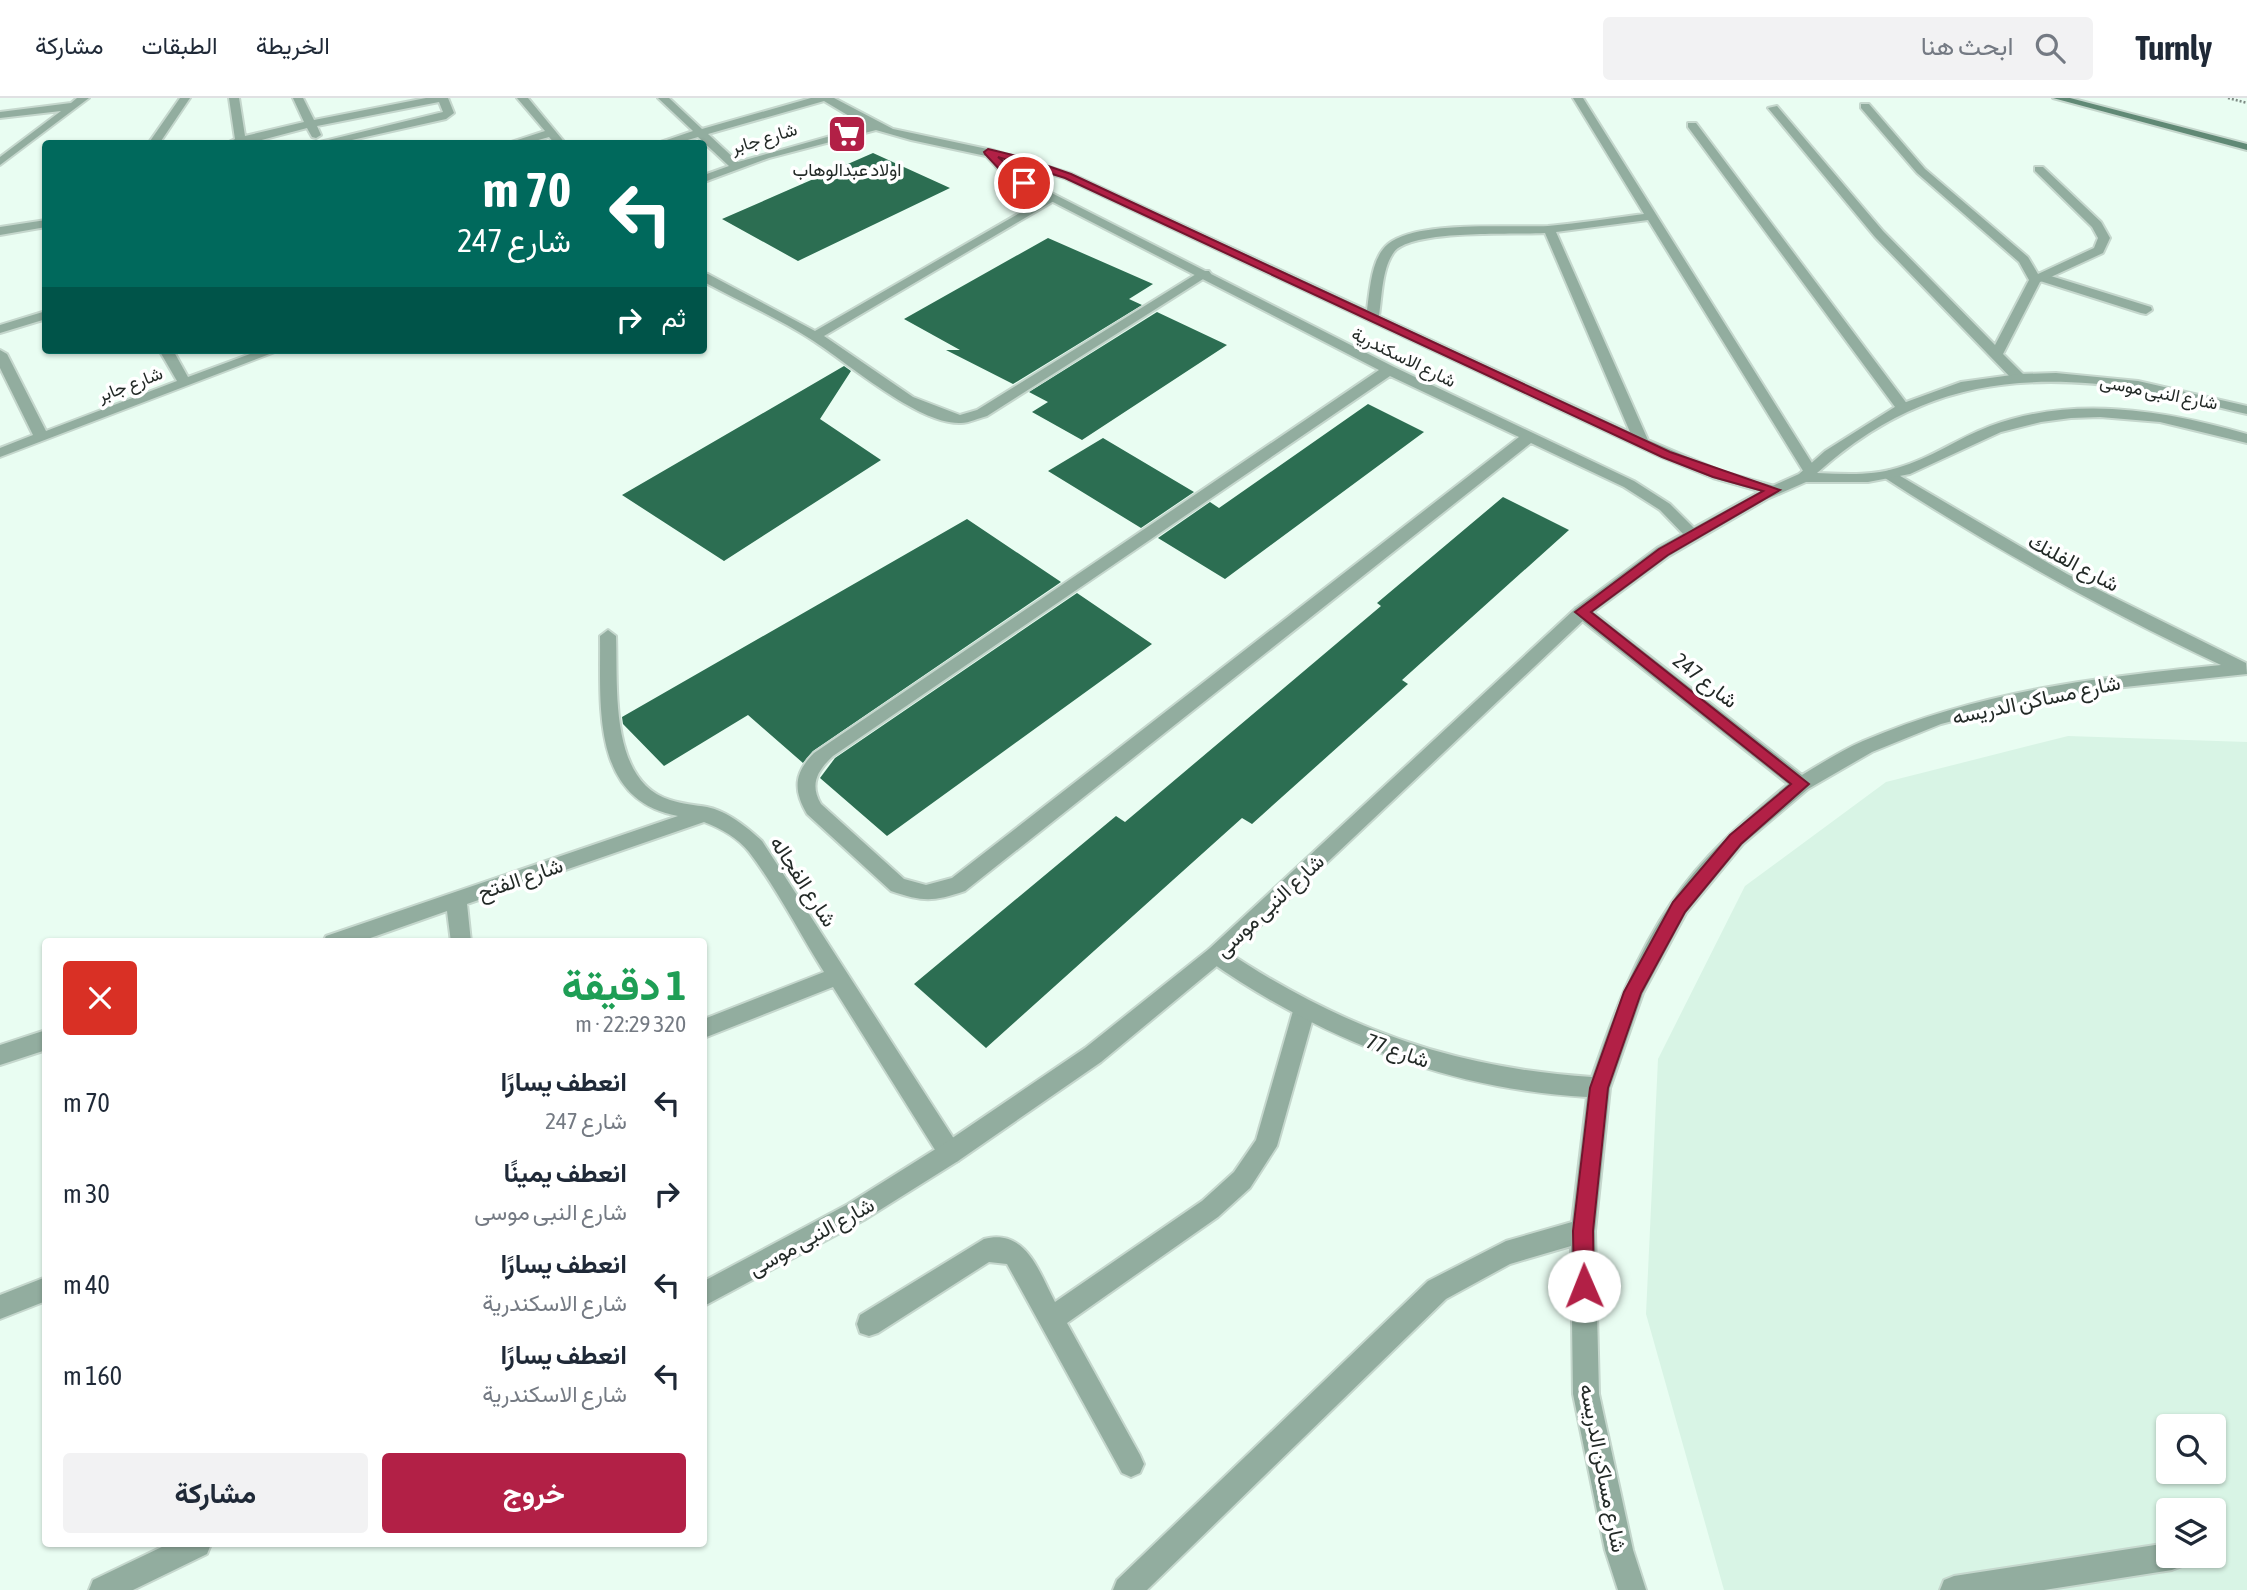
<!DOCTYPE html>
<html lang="ar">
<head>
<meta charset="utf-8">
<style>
  body { margin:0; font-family:"Asap Condensed",Vazirmatn,sans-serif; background:#f2f2f3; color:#1f2937; direction:rtl; height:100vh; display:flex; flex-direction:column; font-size:26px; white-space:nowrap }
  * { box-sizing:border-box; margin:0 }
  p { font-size:23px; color:#747a83 }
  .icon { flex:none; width:38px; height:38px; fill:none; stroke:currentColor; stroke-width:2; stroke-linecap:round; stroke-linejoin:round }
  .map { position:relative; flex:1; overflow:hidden; direction:ltr }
  .details { position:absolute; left:42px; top:840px; width:665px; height:609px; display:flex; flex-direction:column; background:#fff; border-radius:7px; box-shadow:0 2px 5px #0004; direction:rtl }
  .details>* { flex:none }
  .guide { position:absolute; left:42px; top:42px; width:665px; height:214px; border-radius:7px; box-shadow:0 2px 5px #0004; direction:rtl; background:#00695c; color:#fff; overflow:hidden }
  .buttons { position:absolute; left:2156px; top:1316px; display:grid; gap:14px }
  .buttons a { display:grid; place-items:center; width:70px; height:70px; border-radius:7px; background:#fff; box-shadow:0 2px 5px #0004; font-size:35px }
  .pin { position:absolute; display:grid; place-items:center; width:60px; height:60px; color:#fff; margin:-30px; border:4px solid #fff; border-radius:50%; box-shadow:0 2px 7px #0007 }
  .me { position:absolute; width:77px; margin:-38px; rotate:359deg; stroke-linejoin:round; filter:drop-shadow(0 0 5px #0008) }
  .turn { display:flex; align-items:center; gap:24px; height:147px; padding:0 21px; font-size:32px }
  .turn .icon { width:91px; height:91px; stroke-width:2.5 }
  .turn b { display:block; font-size:49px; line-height:60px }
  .then { display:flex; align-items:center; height:66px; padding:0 21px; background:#0003; gap:14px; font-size:26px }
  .round { display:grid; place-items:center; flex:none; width:74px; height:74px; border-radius:7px; background:#f2f2f3 }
  .overview { display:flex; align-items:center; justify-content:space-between; height:119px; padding:0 21px }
  h1 { font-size:42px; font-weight:700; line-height:52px; color:#1e9e55 }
  .action { display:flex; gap:14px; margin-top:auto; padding:14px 21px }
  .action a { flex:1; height:80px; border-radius:7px; background:#b22046; color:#fff; font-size:28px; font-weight:700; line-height:80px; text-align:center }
  .action a+a { background:#f2f2f3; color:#1f2937 }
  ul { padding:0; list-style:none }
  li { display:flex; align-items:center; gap:21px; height:91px; padding:0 21px }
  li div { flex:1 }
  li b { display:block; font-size:26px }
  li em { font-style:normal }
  header { display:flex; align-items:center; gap:42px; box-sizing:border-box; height:98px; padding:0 35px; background:#fff; border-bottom:2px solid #e0e1e3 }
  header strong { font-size:33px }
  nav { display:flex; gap:38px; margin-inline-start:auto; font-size:24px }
  .search { width:490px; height:63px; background:#f2f2f3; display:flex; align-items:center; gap:18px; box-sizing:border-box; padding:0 24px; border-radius:7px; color:#747a83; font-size:26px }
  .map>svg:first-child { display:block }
  .built { fill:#d8f4e5; fill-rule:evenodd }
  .building { fill:#2c6e52 }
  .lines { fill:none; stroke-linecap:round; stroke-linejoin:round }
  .service-casing { stroke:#c5d7cd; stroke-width:4 }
  .minor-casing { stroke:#c5d7cd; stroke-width:4 }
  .tertiary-casing { stroke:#c5d7cd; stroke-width:4 }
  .secondary-casing { stroke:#c5d7cd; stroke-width:4 }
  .path { stroke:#7e8b84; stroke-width:2.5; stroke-dasharray:2 2; stroke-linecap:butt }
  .service { fill:#92ad9f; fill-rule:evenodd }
  .minor { fill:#92ad9f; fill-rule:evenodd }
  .tertiary { fill:#92ad9f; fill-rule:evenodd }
  .secondary { fill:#608975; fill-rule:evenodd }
  .route { fill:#b22046; stroke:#74152e; stroke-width:2 }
  .labels { text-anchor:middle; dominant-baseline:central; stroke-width:7; stroke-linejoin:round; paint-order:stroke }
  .far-street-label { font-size:18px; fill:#232a27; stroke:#fff }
  .far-poi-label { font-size:18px; fill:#232a27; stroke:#fff }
  .street-label { font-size:21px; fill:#232a27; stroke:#fff }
</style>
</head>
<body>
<header>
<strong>Turnly</strong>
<div class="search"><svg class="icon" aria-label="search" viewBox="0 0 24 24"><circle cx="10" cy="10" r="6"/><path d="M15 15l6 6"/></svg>ابحث هنا</div>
<nav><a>الخريطة</a><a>الطبقات</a><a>مشاركة</a></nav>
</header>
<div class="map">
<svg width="2247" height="1492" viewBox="0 0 2247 1492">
  <rect width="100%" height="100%" fill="#e9fdf2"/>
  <path class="built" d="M2068 638 2247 644V1492H1724L1646 1216 1658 961 1745 788 1886 684ZM2168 1328H2214V1374H2168ZM2168 1412H2214V1458H2168Z"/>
  <path class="building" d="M873 55 950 90 798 163 722 121Z
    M1048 140 1153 186 1129 201 1142 207 1013 286 946 252H960L904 221Z
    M1157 214 1227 247 1082 342 1032 314 1048 304 1029 294Z
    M844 268 851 273 820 321 881 362 724 463 622 397Z
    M1368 306 1424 334 1225 481 1158 440 1210 404 1219 410Z
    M1103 340 1194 394 1141 430 1048 373Z
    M1503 399 1569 432 1402 582 1408 586 1252 726 1242 720 986 950 914 886 1116 718 1125 724 1381 508 1377 505Z
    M967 421 1061 484 813 653 803 665 748 617 664 668 623 626 622 619Z
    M1077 495 1152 546 887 738 820 680 835 660Z"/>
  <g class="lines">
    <g class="service-casing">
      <path id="service" d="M1049 98 1059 100 824 238 913 299 960 317 977 312 1201 173H1209L1211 176 987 318C979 320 969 325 961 325 919 327 848 265 812 242 778 220 739 203 704 184V175L708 176 815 233Z
        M2041 175 2151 209 2152 212 2146 216 2141 215 2037 182 2035 179Z
        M1304 904 1312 906 1315 913 1277 1048 1250 1090 1218 1119 1067 1225 1140 1357 1144 1366 1140 1375 1131 1379 1122 1375 1007 1166 989 1164 878 1235 869 1238 860 1235 857 1226 860 1217 984 1141C1026 1130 1039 1174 1055 1204L1202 1103 1234 1074 1256 1042 1293 913 1296 906Z
        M2168 1445V1458H2186L2182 1468 2172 1472 2044 1492H1940L1944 1482 1954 1478Z"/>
    </g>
    <g class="minor-casing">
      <path id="minor" d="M77 0H89L0 67V59L61 13 0 20V14L71 5Z
        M180 0H190L159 46H148Z
        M229 0H239L245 38 304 24 293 0H303L314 22 426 0H448L454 15 446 21 334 46 316 45 443 14 439 4 317 28 321 37 316 40 312 39 307 30 246 46H225L235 41Z
        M517 0H528L566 46H555L549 39 524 46H505L545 33Z
        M658 0H669L702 31 811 0H834L893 31 992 52 1072 76 1367 212C1370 192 1371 160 1388 146 1417 122 1509 130 1548 128 1580 125 1612 120 1644 116L1573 0H1583L1817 373 1815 376H1805L1648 122 1556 134 1648 342 1723 374 1778 389 1781 392 1778 395 1773 397 1713 380 1661 359 1064 80 1001 61 1028 83 1394 269 1634 383 1670 406 1700 436 1692 441 1687 440 1660 412 1624 389 1531 345 965 793C933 804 923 804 891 793L807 716C793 692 794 675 814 655L1379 272 1020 87 999 72 986 58 911 42 876 32 769 60 704 84V77L729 68 698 39 674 46H655L693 33ZM824 3 866 28 738 64 708 36ZM1545 135 1630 334 1379 218C1382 198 1382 170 1394 154 1412 131 1515 137 1545 135ZM1390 278 1519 339 952 780 926 787 904 781 821 706C809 686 818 672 833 658Z
        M1861 6H1869L1925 71 2028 159 2038 176 2094 150 2098 140 2092 129 2035 73V69H2043L2101 124 2110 140 2103 155 2040 184 2003 256 2024 277V283H2014L1875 139 1768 10 1777 8 1883 133 1995 247 2029 182 2019 164 1917 75 1861 10Z
        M1688 25H1696L1908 307V313H1898L1688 29Z
        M46 122V129L0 137V129Z
        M46 213V221L0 235V227Z
        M0 252 7 256 46 333 177 283 159 252H173L188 279 261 252H280L0 359V350L33 337 0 270Z
        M1890 372 2067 476 2246 565 2247 576 2087 593 2013 607 1941 626 1872 654 1808 691 1743 746 1686 815 1643 895 1610 990 1595 1133 1599 1296 1633 1452 1646 1492H1618L1605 1452 1573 1296 1571 1148 1510 1166 1446 1201 1147 1492H1113L1117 1482 1428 1183 1506 1143 1572 1124 1587 999C1447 991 1323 942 1209 863L1206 857 1209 851 1216 848 1223 851C1340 929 1451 970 1592 979 1613 918 1635 858 1672 804 1702 758 1746 721 1788 686L1576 518 1574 514 1576 510H1588L1802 677C1822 665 1842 652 1863 643 1983 592 2093 580 2221 567 2104 512 1993 450 1885 380L1883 377 1885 374Z
        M608 532 616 538C618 589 609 683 670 702 682 706 695 707 707 709 727 713 747 729 762 743L958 1047 961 1055 958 1063 950 1066 942 1063 833 889 704 940V921L824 874C800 836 776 789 749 754 738 740 720 730 704 724L467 806 471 844H451L447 813 359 844H323L326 838 678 718C590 702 601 607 600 538Z
        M46 932V952L0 967V947Z
        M46 1179V1203L0 1221V1197Z"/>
    </g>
    <g class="tertiary-casing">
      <path id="tertiary" d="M2056 275 2138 283 2247 308V316C2211 308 2174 297 2137 291 2011 272 1914 288 1817 375 1844 376 1872 378 1897 370 1930 361 1958 340 1990 328 2073 297 2164 312 2247 336V345L2160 324 2100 319 2071 320 2041 324 2001 334 1910 376 1868 384H1806L1767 401 1669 458 1588 518 1223 863 1101 964 958 1063 864 1122 704 1208V1183L848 1106 942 1047 1085 950 1209 851 1576 510 1657 450 1757 395 1799 376 1825 353 1898 307 1961 284 2019 276Z
        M168 1446H211L207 1456 133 1492H89L93 1482Z"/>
    </g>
    <g class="secondary-casing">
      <path id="secondary" d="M2053 0H2070L2247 46V52Z"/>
    </g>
    <path class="path" d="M2228 0 2247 5"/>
    <use href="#service" class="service"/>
    <use href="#minor" class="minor"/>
    <use href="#tertiary" class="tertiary"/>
    <use href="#secondary" class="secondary"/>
  </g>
  <path class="route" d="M988 51 1025 60 1071 76 1670 354 1780 392 1668 457 1591 514 1809 686 1741 746 1685 814 1641 895 1608 990 1593 1133 1594 1188 1591 1195 1584 1198 1577 1195 1574 1188 1573 1133 1590 990 1624 894 1673 804 1730 737 1791 686 1575 514 1659 451 1763 393 1713 379 1662 359 1065 80 998 59 1029 85 1021 87 1000 72 985 56 984 54Z"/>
  <defs>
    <g id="supermarket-square" transform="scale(2.0125)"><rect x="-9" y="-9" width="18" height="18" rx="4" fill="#b22046" stroke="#fff"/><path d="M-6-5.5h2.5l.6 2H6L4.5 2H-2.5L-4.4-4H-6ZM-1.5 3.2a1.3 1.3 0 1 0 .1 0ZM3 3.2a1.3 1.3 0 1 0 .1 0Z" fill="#fff"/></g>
  </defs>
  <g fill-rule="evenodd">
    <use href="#supermarket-square" x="847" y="36"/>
  </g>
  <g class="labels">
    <g class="far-street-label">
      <text transform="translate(764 40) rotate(-17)">شارع جابر</text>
      <text transform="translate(1404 259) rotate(26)">شارع الاسكندرية</text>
      <text transform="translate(130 286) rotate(-21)">شارع جابر</text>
      <text transform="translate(2159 294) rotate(11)">شارع النبى موسى</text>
    </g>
    <g class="far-poi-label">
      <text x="847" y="71">اولاد عبدالوهاب</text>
    </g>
    <g class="street-label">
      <text transform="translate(2074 464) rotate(28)">شارع الفلنك</text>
      <text transform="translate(1706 582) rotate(38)">شارع 247</text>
      <text transform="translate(2036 601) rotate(-12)">شارع مساكن الدريسه</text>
      <text transform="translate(520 780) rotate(-19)">شارع الفتح</text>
      <text transform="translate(804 783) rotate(57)">شارع الفجاله</text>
      <text transform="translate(1269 807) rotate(-43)">شارع النبى موسى</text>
      <text transform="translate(1398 952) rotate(19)">شارع 77</text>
      <text transform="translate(811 1138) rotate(-29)">شارع النبى موسى</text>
      <text transform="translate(1604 1370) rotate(79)">شارع مساكن الدريسه</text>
    </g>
  </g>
</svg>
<div class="buttons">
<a><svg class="icon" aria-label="search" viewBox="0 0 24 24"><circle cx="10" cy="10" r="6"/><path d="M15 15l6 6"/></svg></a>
<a><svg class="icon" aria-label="layers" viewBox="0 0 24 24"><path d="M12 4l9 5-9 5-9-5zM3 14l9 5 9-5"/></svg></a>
</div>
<div class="pin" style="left:1024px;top:85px;background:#d93025"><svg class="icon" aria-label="arrive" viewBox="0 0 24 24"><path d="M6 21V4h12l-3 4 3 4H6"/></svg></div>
<svg class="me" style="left:1584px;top:1188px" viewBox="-20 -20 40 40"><circle r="19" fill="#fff"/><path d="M0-13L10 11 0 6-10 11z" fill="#b22046"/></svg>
<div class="guide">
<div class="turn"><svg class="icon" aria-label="left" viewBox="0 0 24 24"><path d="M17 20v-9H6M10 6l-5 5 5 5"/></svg><div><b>70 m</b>شارع 247</div></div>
<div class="then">ثم<svg class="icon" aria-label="right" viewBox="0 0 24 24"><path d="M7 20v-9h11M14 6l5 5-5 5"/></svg></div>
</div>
<section class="details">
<div class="overview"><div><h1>1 دقيقة</h1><p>320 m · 22:29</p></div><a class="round" style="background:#d93025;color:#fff"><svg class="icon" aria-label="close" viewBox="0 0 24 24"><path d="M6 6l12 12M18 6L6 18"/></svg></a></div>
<ul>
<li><svg class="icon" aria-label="left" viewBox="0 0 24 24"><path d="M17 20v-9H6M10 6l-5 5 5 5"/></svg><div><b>انعطف يسارًا</b><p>شارع 247</p></div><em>70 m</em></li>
<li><svg class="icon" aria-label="right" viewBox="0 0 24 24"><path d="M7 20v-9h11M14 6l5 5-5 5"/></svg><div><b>انعطف يمينًا</b><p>شارع النبى موسى</p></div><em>30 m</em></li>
<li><svg class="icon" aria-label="left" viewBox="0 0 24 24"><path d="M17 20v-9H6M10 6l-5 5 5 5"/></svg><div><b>انعطف يسارًا</b><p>شارع الاسكندرية</p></div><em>40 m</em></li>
<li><svg class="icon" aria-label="left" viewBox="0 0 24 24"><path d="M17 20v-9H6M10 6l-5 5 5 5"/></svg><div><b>انعطف يسارًا</b><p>شارع الاسكندرية</p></div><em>160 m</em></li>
</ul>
<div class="action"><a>خروج</a><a>مشاركة</a></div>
</section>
</div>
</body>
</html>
